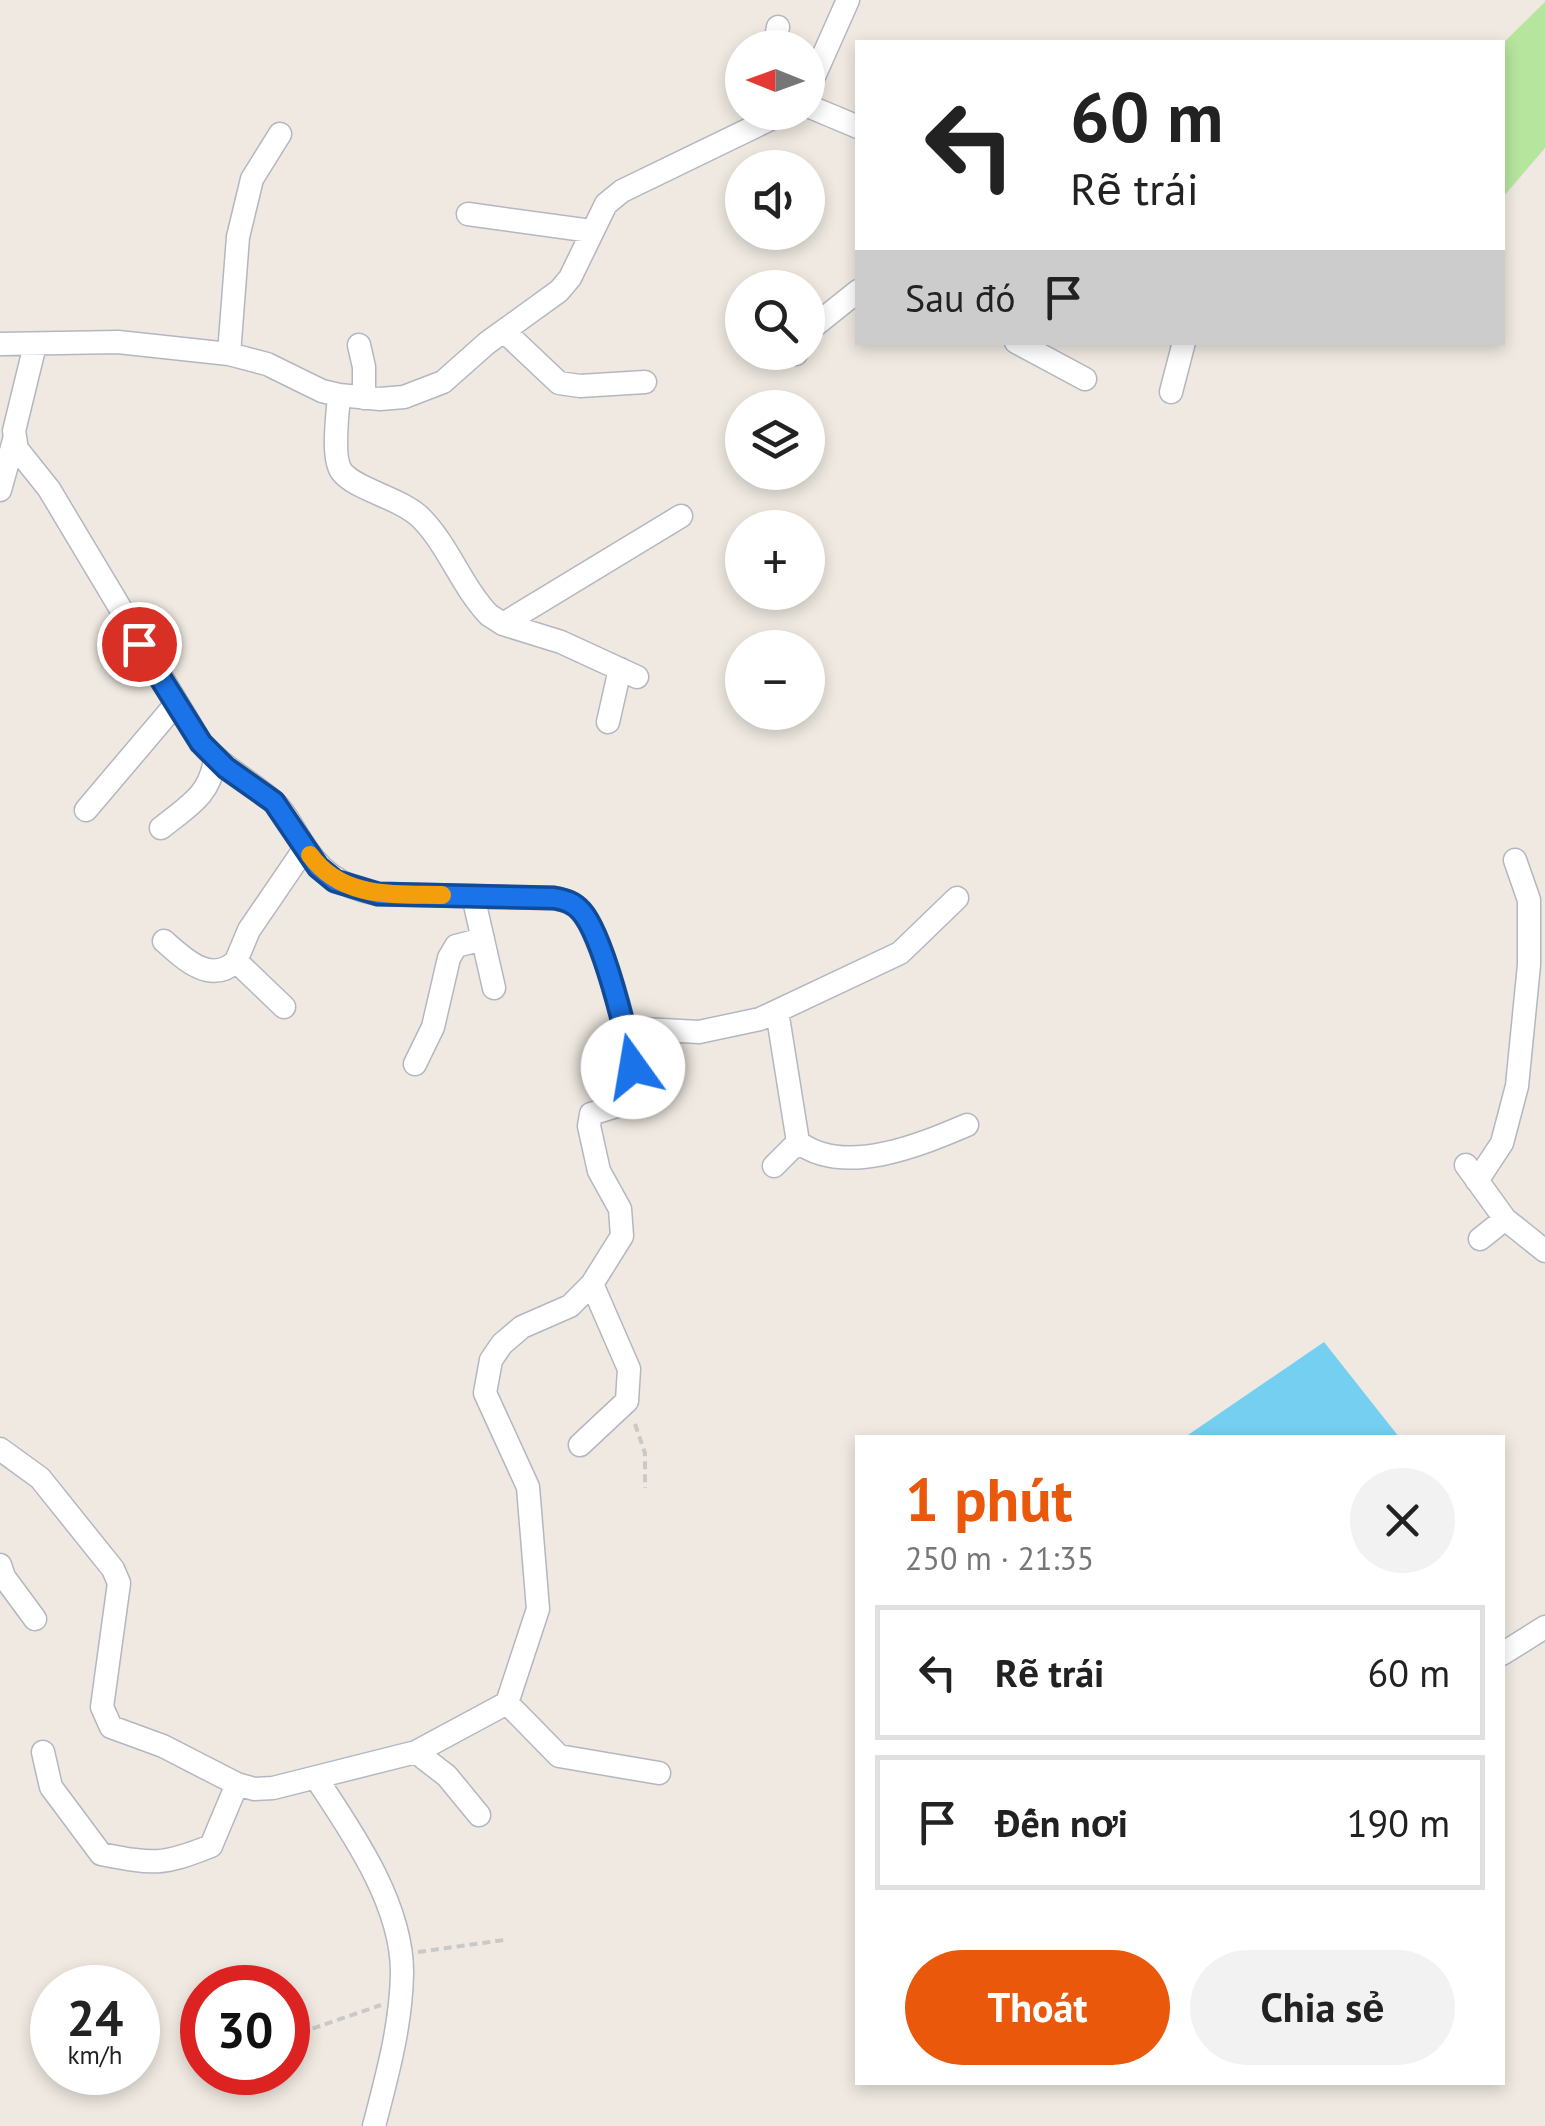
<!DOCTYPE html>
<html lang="vi">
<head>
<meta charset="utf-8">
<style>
  body { margin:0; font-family:"PT Sans",sans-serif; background:#f2f2f2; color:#222; height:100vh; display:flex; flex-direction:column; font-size:38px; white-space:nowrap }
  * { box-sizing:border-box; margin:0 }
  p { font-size:32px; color:#767676 }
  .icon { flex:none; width:55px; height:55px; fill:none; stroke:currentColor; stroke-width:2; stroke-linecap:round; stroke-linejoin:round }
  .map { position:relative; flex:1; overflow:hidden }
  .drawer { position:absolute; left:855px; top:1435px; width:650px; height:650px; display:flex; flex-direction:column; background:#fff; border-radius:0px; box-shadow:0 5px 15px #0003 }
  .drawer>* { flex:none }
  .hud { position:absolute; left:855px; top:40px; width:650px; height:305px; border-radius:0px; box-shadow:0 5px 15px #0003; background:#fff; color:#222; overflow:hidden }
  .needle { width:65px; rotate:271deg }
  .buttons { position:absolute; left:725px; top:30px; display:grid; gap:20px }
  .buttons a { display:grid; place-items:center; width:100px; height:100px; border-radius:50%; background:#fff; box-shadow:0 5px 15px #0003; font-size:50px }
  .speed { position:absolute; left:30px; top:1965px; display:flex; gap:20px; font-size:50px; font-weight:700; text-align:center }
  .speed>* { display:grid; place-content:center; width:130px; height:130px; border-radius:50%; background:#fff; box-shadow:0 5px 15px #0003; line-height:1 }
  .speed small { font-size:25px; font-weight:400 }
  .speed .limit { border:15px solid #d22; background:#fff; color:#111 }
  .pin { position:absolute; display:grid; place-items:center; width:85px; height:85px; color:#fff; margin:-42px; border:5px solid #fff; border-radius:50%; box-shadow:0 2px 10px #0007 }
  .me { position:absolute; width:110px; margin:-55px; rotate:347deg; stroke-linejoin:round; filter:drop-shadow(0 0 8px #0008) }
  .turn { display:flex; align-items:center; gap:35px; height:210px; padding:0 50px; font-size:45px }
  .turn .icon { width:130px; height:130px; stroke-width:2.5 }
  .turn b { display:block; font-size:70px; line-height:85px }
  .then { display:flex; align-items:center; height:95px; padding:0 50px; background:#0003; gap:20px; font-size:38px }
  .round { display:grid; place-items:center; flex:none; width:105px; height:105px; border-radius:52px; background:#f2f2f2 }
  .overview { display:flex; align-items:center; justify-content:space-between; height:170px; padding:0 50px }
  h1 { font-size:60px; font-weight:700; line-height:75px; color:#ea580c }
  .primary-button { display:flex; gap:20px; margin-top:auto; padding:20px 50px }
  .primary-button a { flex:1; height:115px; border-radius:60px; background:#ea580c; color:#fff; font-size:40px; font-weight:700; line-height:115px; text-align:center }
  .primary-button a+a { background:#f2f2f2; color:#222 }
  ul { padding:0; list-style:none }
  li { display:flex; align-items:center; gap:30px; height:135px; margin:0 20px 15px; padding:0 30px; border:5px solid #e0e0e0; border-radius:0px }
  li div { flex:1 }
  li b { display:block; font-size:38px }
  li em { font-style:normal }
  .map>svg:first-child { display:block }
  .green { fill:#b6e59e }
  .water { fill:#75cff0 }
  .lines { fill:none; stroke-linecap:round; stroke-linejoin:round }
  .minor-casing { stroke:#b4b7c1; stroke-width:25 }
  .path { stroke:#c9c9c9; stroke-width:4; stroke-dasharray:8 5; stroke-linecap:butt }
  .minor { stroke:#fff; stroke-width:22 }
  .route-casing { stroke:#114b97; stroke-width:25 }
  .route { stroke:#1a73e8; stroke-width:18 }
  .slow { stroke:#f59e0b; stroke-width:18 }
</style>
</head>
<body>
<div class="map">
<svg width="1545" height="2126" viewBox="0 0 1545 2126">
  <rect width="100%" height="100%" fill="#efe9e1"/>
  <path class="green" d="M1545 2V148L1503 197V43Z"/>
  <path class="water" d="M1324 1342 1399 1437H1185Z"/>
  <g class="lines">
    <g class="minor-casing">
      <path id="minor" d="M774 48 778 27
        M808 90 848 0
        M808 106 858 127
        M468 214 591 231
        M504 331 559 383 580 386 645 382
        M808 331 858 291
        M1016 342 1085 379
        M0 344 118 342 229 354 267 364 322 391 339 395 380 399 404 397 443 382 487 343 559 291 570 278 606 204 622 191 785 112
        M359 345 364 367V398
        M229 354 238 237 252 179 280 134
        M796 354 797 352
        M1171 392 1184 342
        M339 395C338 413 331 458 342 472 356 490 402 498 422 519 449 547 462 587 489 615L503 624 561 642 637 677
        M0 490 14 440
        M503 624 681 516
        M608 722 620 669
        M86 810 175 705
        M161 828C188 806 210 796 215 759
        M473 896 494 988
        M164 941C184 959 211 985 236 961
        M284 1007 236 961 249 930 305 848
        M777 1011 798 1142C844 1177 920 1145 967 1125
        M625 1028 699 1032 760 1019 900 953 957 898
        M415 1064 433 1027 449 958 456 946 483 939
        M1466 1165 1505 1219 1545 1251
        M774 1166 798 1142
        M1477 1181 1502 1143 1517 1086 1529 965V900L1515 860
        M1480 1239 1505 1219
        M580 1445 627 1401 629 1369 592 1284
        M0 1449 40 1478 113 1569 119 1583 102 1707 111 1727 163 1746 237 1784 254 1789 273 1788 416 1752 507 1703 538 1609 528 1487 485 1393 491 1360 502 1344 522 1327 570 1306 592 1284 622 1236 620 1209 599 1171 589 1126 591 1114 629 1102C644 1075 602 933 581 911 573 902 564 900 553 898L378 894C339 887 318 870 298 836 291 825 285 812 275 803 251 781 223 768 201 743L49 489 17 449 14 431 35 345
        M0 1565 4 1577 35 1619
        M1502 1654 1545 1627
        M507 1703 559 1756 659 1773
        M43 1752 51 1787 101 1854C153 1864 161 1866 211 1846L237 1784
        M416 1752 447 1776 479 1815
        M316 1778C352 1832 403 1905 402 1974 401 2026 387 2076 374 2126"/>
    </g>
    <path class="path" d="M635 1424 645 1453V1488
      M418 1952 504 1940
      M288 2037 381 2005"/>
    <use href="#minor" class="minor"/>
  </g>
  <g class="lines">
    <g class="route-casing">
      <path id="route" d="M139 644 201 743 226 768 274 802 318 867 335 881 378 894 554 898C565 900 573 902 581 911 603 935 626 1033 633 1067"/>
    </g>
    <use href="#route" class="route"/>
    <path class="slow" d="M310 855C342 899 393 894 442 895"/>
  </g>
</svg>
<div class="buttons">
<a><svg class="needle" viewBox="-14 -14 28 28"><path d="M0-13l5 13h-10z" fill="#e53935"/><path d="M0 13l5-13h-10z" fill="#767676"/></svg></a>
<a><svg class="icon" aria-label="sound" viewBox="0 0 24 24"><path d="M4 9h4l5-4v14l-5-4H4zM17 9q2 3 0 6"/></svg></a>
<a><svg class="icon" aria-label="search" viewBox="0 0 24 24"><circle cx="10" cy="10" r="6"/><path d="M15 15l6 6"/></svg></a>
<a><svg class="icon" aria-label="layers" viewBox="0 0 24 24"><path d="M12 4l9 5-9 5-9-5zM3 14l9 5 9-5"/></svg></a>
<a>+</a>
<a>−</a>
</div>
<div class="speed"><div>24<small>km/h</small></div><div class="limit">30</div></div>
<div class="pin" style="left:139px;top:644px;background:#d93025"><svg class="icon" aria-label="arrive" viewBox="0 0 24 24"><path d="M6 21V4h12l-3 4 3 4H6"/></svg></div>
<svg class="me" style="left:633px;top:1067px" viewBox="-20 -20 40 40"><circle r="19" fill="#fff"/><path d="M0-13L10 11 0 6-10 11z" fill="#1a73e8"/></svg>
<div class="hud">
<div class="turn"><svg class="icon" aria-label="left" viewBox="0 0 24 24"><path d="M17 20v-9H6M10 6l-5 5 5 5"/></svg><div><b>60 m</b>Rẽ trái</div></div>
<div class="then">Sau đó<svg class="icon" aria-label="arrive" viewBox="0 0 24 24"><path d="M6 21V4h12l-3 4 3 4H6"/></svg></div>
</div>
<section class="drawer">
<div class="overview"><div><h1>1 phút</h1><p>250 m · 21:35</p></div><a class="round"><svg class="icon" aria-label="close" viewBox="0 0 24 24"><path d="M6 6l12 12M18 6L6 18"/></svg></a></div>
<ul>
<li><svg class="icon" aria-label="left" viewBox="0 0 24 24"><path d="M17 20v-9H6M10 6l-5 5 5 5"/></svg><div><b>Rẽ trái</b></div><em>60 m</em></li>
<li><svg class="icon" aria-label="arrive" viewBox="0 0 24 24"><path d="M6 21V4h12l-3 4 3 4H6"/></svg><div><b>Đến nơi</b></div><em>190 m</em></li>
</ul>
<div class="primary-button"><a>Thoát</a><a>Chia sẻ</a></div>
</section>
</div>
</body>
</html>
